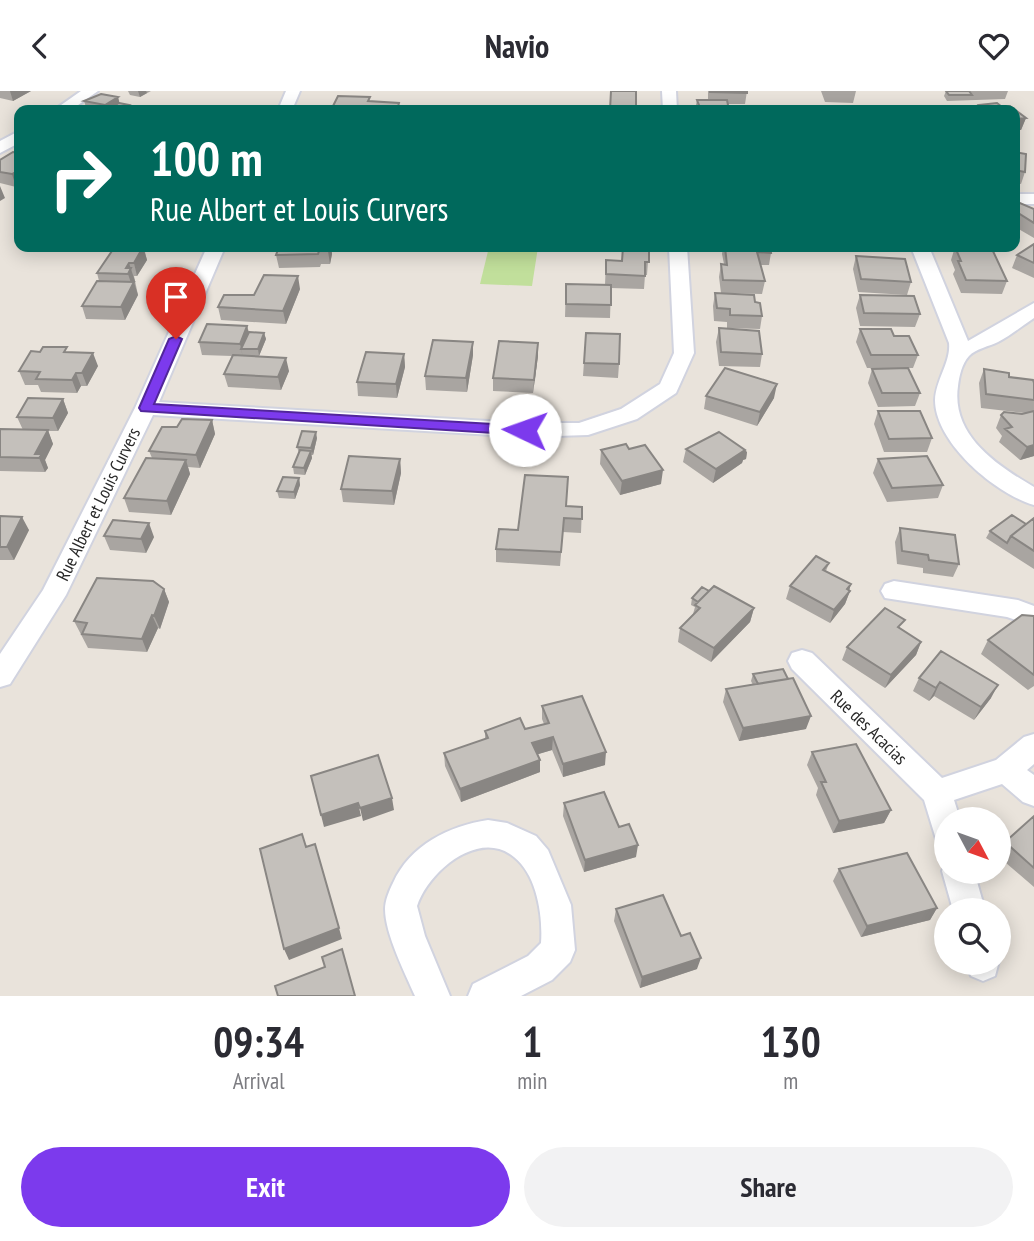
<!DOCTYPE html>
<html lang="en">
<head>
<meta charset="utf-8">
<style>
  body { margin:0; font-family:"PT Sans Narrow",sans-serif; background:#f2f2f3; color:#2b2b33; height:100vh; display:flex; flex-direction:column; font-size:26px; white-space:nowrap }
  * { box-sizing:border-box; margin:0 }
  p { font-size:23px; color:#7c7c81 }
  .icon { flex:none; width:38px; height:38px; fill:none; stroke:currentColor; stroke-width:2; stroke-linecap:round; stroke-linejoin:round }
  .map { position:relative; height:905px; overflow:hidden }
  .details { display:flex; flex-direction:column; background:#fff; flex:1 }
  .details>* { flex:none }
  .top-card { position:absolute; left:14px; top:14px; width:1006px; height:147px; border-radius:14px; box-shadow:0 4px 18px #0003; background:#00695c; color:#fff; overflow:hidden }
  .needle { width:46px; rotate:131deg }
  .fabs { position:absolute; left:934px; top:716px; display:grid; gap:14px }
  .fabs a { display:grid; place-items:center; width:77px; height:77px; border-radius:50%; background:#fff; box-shadow:0 4px 18px #0003; font-size:35px }
  .pin { position:absolute; display:grid; place-items:center; width:60px; height:60px; color:#fff; margin:-72px -30px; border-radius:50% 50% 50% 0; rotate:-45deg; box-shadow:0 0 7px #0007 }
  .pin .icon { rotate:45deg }
  .me { position:absolute; width:77px; margin:-38px; rotate:273deg; stroke-linejoin:round; filter:drop-shadow(0 0 5px #0008) }
  .turn { display:flex; align-items:center; gap:24px; height:147px; padding:0 21px; font-size:32px }
  .turn .icon { width:91px; height:91px; stroke-width:2.5 }
  .turn b { display:block; font-size:49px; line-height:60px }
  .eta { display:flex; justify-content:space-evenly; align-items:center; height:119px; text-align:center }
  .eta b { font-size:42px; font-weight:700; line-height:49px }
  .action { display:flex; gap:14px; margin-top:auto; padding:14px 21px }
  .action a { flex:1; height:80px; border-radius:42px; background:#7c3aed; color:#fff; font-size:28px; font-weight:700; line-height:80px; text-align:center }
  .action a+a { background:#f2f2f3; color:#2b2b33 }
  header { display:flex; justify-content:space-between; align-items:center; height:91px; padding:0 21px; background:#fff; font-size:32px; font-weight:700 }
  .map>svg:first-child { display:block }
  .pitch { fill:#c1df9b }
  .lines { fill:none; stroke-linecap:round; stroke-linejoin:round }
  .minor-casing { stroke:#d1d3df; stroke-width:4 }
  .minor { fill:#fff; fill-rule:evenodd }
  .wall { fill:#a9a5a1 }
  .shaded-wall { fill:#898683 }
  .building { fill:#c4c0bb; stroke:#898683; stroke-width:2 }
  .route { fill:#7c3aed; stroke:#51269a; stroke-width:2 }
  .labels { text-anchor:middle; dominant-baseline:central; stroke-width:6; stroke-linejoin:round; paint-order:stroke }
  .street-label { font-size:18px; fill:#282828; stroke:#fff }
</style>
</head>
<body>
<header><svg class="icon" aria-label="back" viewBox="0 0 24 24"><path d="M15 5l-7 7 7 7"/></svg>Navio<svg class="icon" aria-label="heart" viewBox="0 0 24 24"><path d="M12 20l-8-8c-3-5 5-10 8-4 3-6 11-1 8 4z"/></svg></header>
<div class="map">
<svg width="1034" height="905" viewBox="0 0 1034 905">
  <rect width="100%" height="100%" fill="#e9e3db"/>
  <path class="pitch" d="M489 156H538L532 195 480 193Z"/>
  <g class="lines">
    <g class="minor-casing">
      <path id="minor" d="M81 0H98L71 19H54Z
        M286 0H300L292 19H278Z
        M662 0H676L677 19H663Z
        M19 40V52L0 62V50Z
        M1015 103H1034V113H1015Z
        M207 156H225L159 311 525 332H579L621 318 660 293 674 262 669 156H687L694 262 676 302 637 328 588 344 525 346 153 324 66 504 10 593 0 596V563L43 499 135 317Z
        M911 156H929L968 250 1034 212V227C1022 235 1011 244 998 251 990 255 975 258 969 265 962 272 959 286 958 295 951 344 996 374 1034 396V414C996 403 935 352 935 309 936 288 951 271 949 252Z
        M894 490 1018 509 1034 515V535L1007 526 885 507 881 500 885 493Z
        M802 559 812 562 942 687 996 669 1024 646 1034 643V673L1027 679 1034 684V715L1023 711 1002 693 954 709 960 728H947V752L936 748 924 709 792 578 788 570 792 562Z
        M488 729 507 732 536 745 548 759 571 814 575 859 570 871 552 889 521 905H468L473 893 528 865 541 852C543 825 537 784 514 766 479 737 428 781 417 815L425 845 450 905H415C405 882 385 843 385 818 385 810 389 800 393 792 410 754 449 735 488 729Z
        M947 769V780H974L985 819H953L942 780Z
        M999 870 995 885 983 890 971 885 966 873Z"/>
    </g>
    <use href="#minor" class="minor"/>
  </g>
  <path class="wall" d="M0 0H31L13 10 0 7Z
    M128 0H151L140 6 130 4Z
    M708 0H747L745 13H728L729 19H695L697 9H708Z
    M821 0H856L853 12 825 11Z
    M946 0H1008L1005 8 947 10 944 5Z
    M118 6 119 12 131 19H87L84 10Z
    M997 12 1002 16 1010 15 1026 27 1021 39H1015V19H977L979 14Z
    M1015 61 1025 81 1021 93 1015 92Z
    M19 62V94L16 96 0 92V69Z
    M1015 110 1034 118V147L1015 136Z
    M1034 153V187L1012 177 1017 164Z
    M154 156 151 158 144 157 147 169 137 185H134L138 204 125 229 86 228 82 215 99 190 97 182 114 157Z
    M279 156H331L332 163 330 173H321L320 176 279 177 276 164Z
    M616 156H649L647 184H645L644 198 611 197 610 227 565 226 566 193 605 194 606 169 622 170V160H616Z
    M723 156H770L771 162 769 174H760L765 190 762 203 721 202 719 186 721 173H724L722 163Z
    M955 156 1007 190 1002 203 961 202 953 183 955 179 951 169Z
    M856 165 911 191 907 204 858 201 853 178Z
    M300 198 286 233 221 229 218 216Z
    M715 202 755 211 762 225 760 238 727 237V231L714 230 713 215Z
    M860 204 920 223 915 236 860 235 856 217Z
    M247 235 249 241 264 242 266 248 259 265 289 280 281 299 228 296 224 283 232 265 202 264 199 251Z
    M719 237 762 263 760 276 719 275 716 251Z
    M860 238 894 245 918 264 913 277H867L856 251Z
    M586 242 619 273 618 287 583 285Z
    M473 251V264L467 301 426 299 425 285Z
    M538 252V265L533 302 493 300V287Z
    M69 261 98 275 87 295H81L77 302 41 301 38 294H25L19 280Z
    M404 263 405 276 397 307 358 305 357 291Z
    M872 278 920 302 915 315 878 316 868 292Z
    M984 278 1034 292V365L1020 369 999 351 1002 345 996 337 1001 324 1025 322 981 317 979 292Z
    M706 305 774 307 757 335 704 318Z
    M63 308 68 322 58 340H48L53 353 45 369 48 377 45 381 0 380V338L23 339 17 326Z
    M878 320 932 347 927 361H884L874 333Z
    M212 329 215 343 200 377 188 376 190 383 171 424 129 421 124 407 152 367 149 360 177 336Z
    M317 347 313 364H311L312 367 305 384 294 383 293 376 299 362 297 356Z
    M629 358 661 393 620 404 600 373 601 359Z
    M686 358 747 361 746 368 743 369 742 372 713 392 683 371Z
    M400 368 401 382 394 414 343 411 341 398Z
    M878 368 943 394 938 407 887 411 873 382Z
    M299 387 300 394 295 408 279 407 277 400Z
    M566 415 582 416 581 442 563 441 560 475 496 471V458L518 439Z
    M0 425 29 439 14 469H0Z
    M1034 427V478L986 447 990 440 1026 433Z
    M900 437 959 473 953 486 923 482V477L897 473 895 451Z
    M104 445 154 446 146 462 110 459Z
    M829 472 826 480 851 493 849 499 850 500 845 513 830 532 786 508 790 495Z
    M164 498 169 511 160 538 158 537 147 561 88 557 74 530Z
    M709 500 754 517 750 531 711 571 678 551 680 537 693 523 695 516 691 514 692 507Z
    M1034 525V595L1028 599 981 563 988 549Z
    M901 538 921 551 916 564 885 597 842 569 847 556Z
    M941 560 991 607 974 629 934 605 929 610 913 600 919 587Z
    M753 583 806 638 739 650 723 611 726 598 753 594 751 590Z
    M542 615 605 674 563 686 552 659 538 663 540 681 461 711 445 675 444 662 485 648V640L525 638 544 633 542 628Z
    M812 661 891 719 884 732 833 742 816 704 818 697 807 674Z
    M564 712 619 736 636 766 584 781 563 725Z
    M1034 725V796L999 766V759L1005 751Z
    M839 778 937 817 930 829 861 846 833 790Z
    M616 818 697 878 640 897 614 830Z"/>
  <path class="shaded-wall" d="M10 0H31L13 10Z
    M138 0H146L147 2 140 6Z
    M118 6 121 18 107 19 105 14Z
    M129 14 131 19H120Z
    M1026 27 1021 39H1015V28Z
    M19 79V94L16 96 12 83Z
    M0 95 5 107 0 110Z
    M143 156 147 169 137 185 134 172Z
    M329 156H331L332 163 330 173 328 160Z
    M129 172 135 190 134 191 138 204 125 229 121 216 132 195 126 177Z
    M298 185 300 198 286 233 283 220Z
    M247 235 250 248 241 258 243 266 240 253Z
    M264 242 266 248 259 265 258 258Z
    M473 251V264L467 301 466 287Z
    M538 252V265L533 302 534 289Z
    M93 262 98 275 87 295 82 282Z
    M404 263 405 276 397 307 396 293Z
    M286 267 289 280 281 299 278 286Z
    M76 282 81 295 77 302 72 289Z
    M777 293 774 307 757 335 760 321Z
    M63 308 68 322 58 340 53 327Z
    M212 329 215 343 200 377 196 364Z
    M48 339 53 353 45 369 48 377 45 381 39 367 35 363Z
    M316 341 317 347 313 364 311 357Z
    M1034 354V365L1020 369 1027 356Z
    M745 359 747 361 746 368 743 369 742 372 713 392 716 378Z
    M311 360 312 367 305 384 304 377Z
    M400 368 401 382 394 414 392 400Z
    M186 369 190 383 171 424 167 410Z
    M663 379 661 393 620 404 622 390Z
    M299 387 300 394 295 408 294 401Z
    M22 426 29 439 14 469 7 456Z
    M149 432 154 446 146 462 141 448Z
    M851 493 848 503 850 500 845 513 830 532 834 519Z
    M164 498 169 511 160 538 154 525Z
    M754 517 750 531 711 571 714 557Z
    M152 524 158 537 147 561 142 548Z
    M921 551 916 564 885 597 891 584Z
    M940 591 934 605 929 610 936 597Z
    M998 594 991 607 974 629 981 616Z
    M811 625 806 638 739 650 743 637Z
    M553 646 552 659 532 665V652Z
    M606 661 605 674 563 686V673Z
    M540 669V681L461 711 460 698Z
    M392 707 394 719 363 730 360 717Z
    M358 712 361 725 324 736 321 724Z
    M891 719 884 732 833 742 839 730Z
    M638 754 636 766 584 781 585 769Z
    M937 817 930 829 861 846 867 835Z
    M339 837 342 848 289 869 284 858Z
    M701 867 697 878 640 897 642 886Z"/>
  <path class="building" d="M611 0H636V19H610Z
    M710 0H747V2L710 1Z
    M946 0H969L972 4H949Z
    M101 3 118 6 105 14 84 10Z
    M338 5 370 6 368 10 399 12 397 19H331Z
    M697 9H727L729 19H701Z
    M119 12 129 14 120 19H107Z
    M997 12 1002 16 1010 15 1026 27 1015 28V19H985L979 14Z
    M13 61 19 62V79L12 83 0 81V69Z
    M1015 61 1026 63 1025 81 1015 79Z
    M1015 110 1034 118V132L1018 122 1015 124Z
    M1034 153V172L1017 164Z
    M143 156 134 172H129L126 177H131L128 183 97 182 114 157Z
    M279 156H329L328 160H319L318 163 276 164Z
    M623 156H649V171H645V185L606 183V169L622 170Z
    M725 156H770L771 162 757 161 765 190 723 189 721 173 727 174Z
    M955 156 992 158 1007 190 966 189 958 170H961Z
    M856 165 905 168 911 191 861 188Z
    M264 184 298 185 283 220 218 216 224 204H254Z
    M97 190 134 191 121 216 82 215Z
    M566 193 611 194V214L566 213Z
    M715 202 754 204 755 211 760 212 762 225 730 224V218L717 217Z
    M860 204 914 205 920 223 864 222Z
    M207 233 247 235 240 253 199 251Z
    M719 237 759 240 762 263 721 261Z
    M860 238H891L894 245H909L918 264H871Z
    M249 241 264 242 258 258H241Z
    M586 242 620 243 619 273 584 272Z
    M433 249 473 251 466 287 425 285Z
    M499 250 538 252 534 289 493 287Z
    M43 256H67L64 261 93 262 82 282H76L72 289 36 288 40 281 19 280 31 260 40 261Z
    M366 261 404 263 396 293 357 291Z
    M233 264 286 267 278 286 224 283Z
    M725 277 777 293 760 321 706 305Z
    M908 277 920 302H882L872 278Z
    M984 278 1009 282V286L1033 289 1034 292V309L986 303Z
    M28 307 63 308 53 327 17 326Z
    M878 320H920L932 347 889 348Z
    M1034 320V354L1027 356 1005 338 1012 336 1001 324 1004 321 1022 323Z
    M182 328 212 329 196 364 149 360 162 336H177Z
    M0 338 48 339 35 363H42L39 367 0 366Z
    M302 340 316 341 311 357 297 356Z
    M719 341 745 359 716 378 686 358Z
    M626 353 629 358 645 354 663 379 622 390 601 359Z
    M300 359 311 360 304 377 293 376Z
    M349 365 400 368 392 400 341 398Z
    M927 365 943 394 892 397 878 368Z
    M146 367 186 369 167 410 124 407Z
    M525 384 568 386 566 415 582 416V428L564 427 561 461 496 458 499 438 518 439Z
    M283 386 299 387 294 401 277 400Z
    M1012 424 1026 433 1011 445 1007 452 990 440Z
    M0 425 22 426 7 456H0Z
    M1034 427V460L1011 445Z
    M113 429 149 432 141 448 104 445Z
    M900 437 955 444 959 473 929 469 928 464 902 460Z
    M816 465 829 472 823 479 851 493 847 498 850 500 834 519 790 495Z
    M97 487 153 490 164 498 154 525 152 524 142 548 82 543 87 532 74 530Z
    M714 495 754 517 714 557 680 537 700 517 695 514Z
    M702 496 709 500 698 511 692 507Z
    M885 517 905 529 898 536 921 551 891 584 847 556Z
    M1022 524 1034 525V584L988 549Z
    M941 560 998 594 981 616 940 591 936 597 919 587Z
    M783 578 788 588 758 593 753 583Z
    M793 587 811 625 743 637 726 598Z
    M582 605 606 661 563 673 553 646 532 652 540 669 460 698 444 662 488 647 485 640 520 627 525 638 549 632 542 615Z
    M856 653 891 719 839 730 821 691H826L812 661Z
    M378 664 392 707 360 717 358 712 321 724 311 685Z
    M604 701 619 736 629 733 638 754 585 769 564 712Z
    M1034 725V777L1005 751Z
    M302 743 306 756 315 753 339 837 284 858 260 758Z
    M907 762 937 817 867 835 839 778Z
    M663 804 681 845 690 842 701 867 642 886 616 818Z
    M342 858 355 905H278L275 895 325 876 322 866Z"/>
  <path class="route" d="M176 245 182 248 154 313 525 335 532 339 525 344 141 320 139 317 169 248Z"/>
  <g class="labels">
    <g class="street-label">
      <text transform="translate(98 413) rotate(-64)">Rue Albert et Louis Curvers</text>
      <text transform="translate(869 636) rotate(44)">Rue des Acacias</text>
    </g>
  </g>
</svg>
<div class="fabs">
<a><svg class="needle" viewBox="-14 -14 28 28"><path d="M0-13l5 13h-10z" fill="#e53935"/><path d="M0 13l5-13h-10z" fill="#7c7c81"/></svg></a>
<a><svg class="icon" aria-label="search" viewBox="0 0 24 24"><circle cx="10" cy="10" r="6"/><path d="M15 15l6 6"/></svg></a>
</div>
<div class="pin" style="left:176px;top:248px;background:#d93025"><svg class="icon" aria-label="arrive" viewBox="0 0 24 24"><path d="M6 21V4h12l-3 4 3 4H6"/></svg></div>
<svg class="me" style="left:525px;top:339px" viewBox="-20 -20 40 40"><circle r="19" fill="#fff"/><path d="M0-13L10 11 0 6-10 11z" fill="#7c3aed"/></svg>
<div class="top-card">
<div class="turn"><svg class="icon" aria-label="right" viewBox="0 0 24 24"><path d="M7 20v-9h11M14 6l5 5-5 5"/></svg><div><b>100 m</b>Rue Albert et Louis Curvers</div></div>
</div>
</div>
<section class="details">
<div class="eta">
<div><b>09:34</b><p>Arrival</p></div>
<div><b>1</b><p>min</p></div>
<div><b>130</b><p>m</p></div>
</div>
<div class="action"><a>Exit</a><a>Share</a></div>
</section>
</body>
</html>
